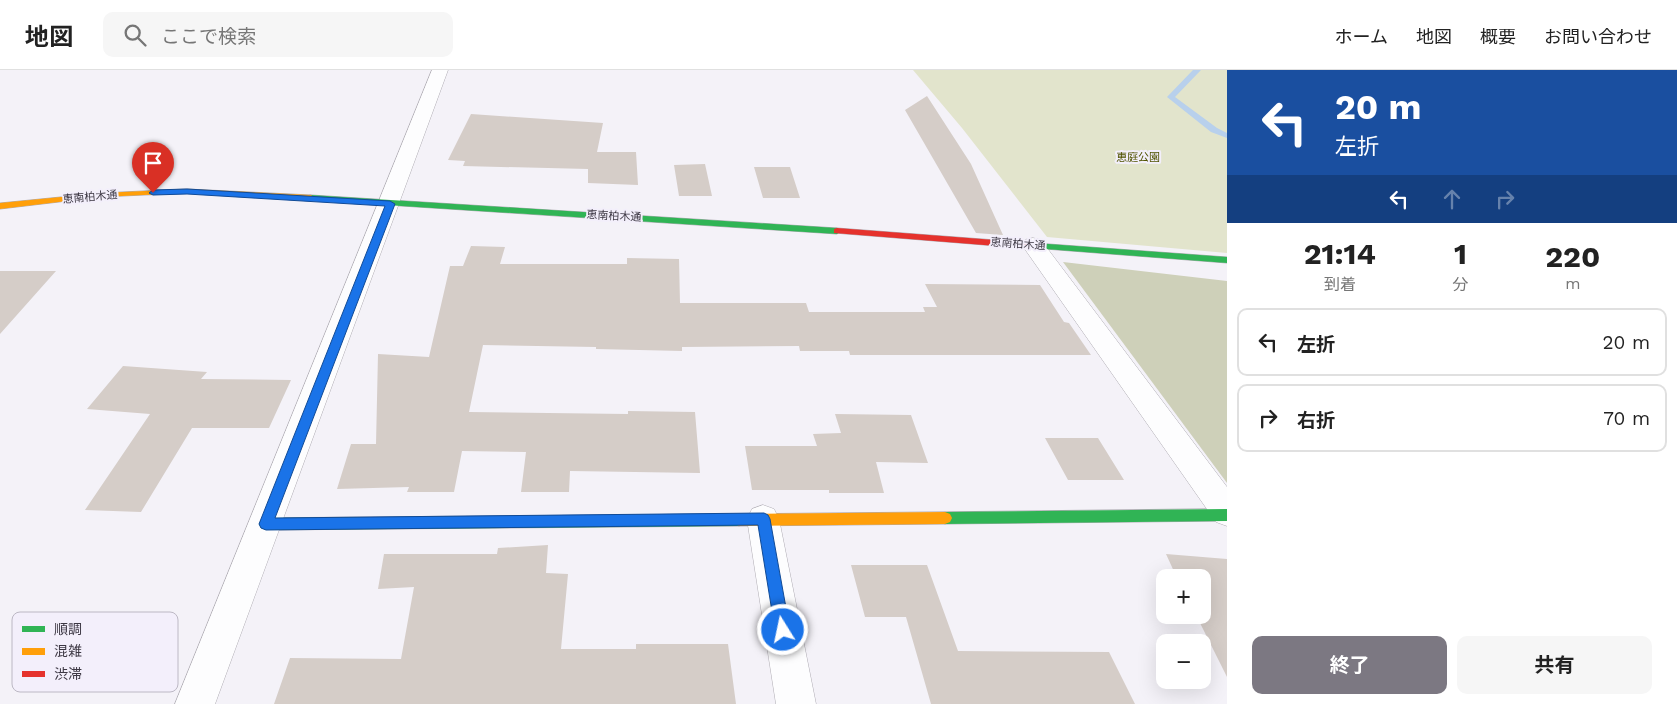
<!DOCTYPE html>
<html lang="ja">
<head>
<meta charset="utf-8">
<style>
  body { margin:0; font-family:"Work Sans","Noto Sans JP",sans-serif; background:#f6f6f6; color:#222; height:100vh; display:flex; flex-direction:column; font-size:19px; white-space:nowrap }
  * { box-sizing:border-box; margin:0 }
  p { font-size:16px; color:#767676 }
  .icon { flex:none; width:28px; height:28px; fill:none; stroke:currentColor; stroke-width:2; stroke-linecap:round; stroke-linejoin:round }
  .map { position:relative; flex:1; overflow:hidden }
  .details { display:flex; flex-direction:column; background:#fff; width:450px }
  .details>* { flex:none }
  .top-card { background:#1a4fa0; color:#fff; overflow:hidden }
  .tools { position:absolute; left:1156px; top:499px; display:grid; gap:10px }
  .tools a { display:grid; place-items:center; width:55px; height:55px; border-radius:10px; background:#fff; box-shadow:0 5px 20px #0002; font-size:25px }
  .pin { position:absolute; display:grid; place-items:center; width:42px; height:42px; color:#fff; margin:-51px -21px; border-radius:50% 50% 50% 0; rotate:-45deg; box-shadow:0 0 5px #0007 }
  .pin .icon { rotate:45deg }
  .me { position:absolute; width:55px; margin:-28px; rotate:350deg; stroke-linejoin:round; filter:drop-shadow(0 0 4px #0008) }
  .turn { display:flex; align-items:center; gap:18px; height:105px; padding:0 25px; font-size:22px }
  .turn .icon { width:65px; height:65px; stroke-width:2.5 }
  .turn b { display:block; font-size:35px; line-height:42px }
  .lanes { display:flex; align-items:center; height:48px; padding:0 25px; background:#0003; justify-content:center; gap:25px; direction:ltr }
  .lanes .off { opacity:.35 }
  .eta { display:flex; justify-content:space-evenly; align-items:center; height:85px; text-align:center }
  .eta b { font-size:30px; font-weight:700; line-height:35px }
  .primary-button { display:flex; gap:10px; margin-top:auto; padding:10px 25px }
  .primary-button a { flex:1; height:58px; border-radius:10px; background:#7c7882; color:#fff; font-size:20px; font-weight:700; line-height:58px; text-align:center }
  .primary-button a+a { background:#f6f6f6; color:#222 }
  ul { padding:0; list-style:none }
  li { display:flex; align-items:center; gap:15px; height:68px; margin:0 10px 8px; padding:0 15px; border:2px solid #e0e0e0; border-radius:10px }
  li div { flex:1 }
  li b { display:block; font-size:19px }
  li em { font-style:normal }
  header { display:flex; align-items:center; gap:30px; box-sizing:border-box; height:70px; padding:0 25px; background:#fff; border-bottom:1px solid #e0e0e0 }
  header strong { font-size:24px }
  nav { display:flex; gap:28px; margin-inline-start:auto; font-size:18px }
  .search { width:350px; height:45px; background:#f6f6f6; display:flex; align-items:center; gap:12px; box-sizing:border-box; padding:0 18px; border-radius:10px; color:#767676; font-size:19px }
  main { display:flex; flex:1; min-height:0 }
  .map>svg:first-child { display:block }
  .green { fill:#e2e4cc }
  .forest { fill:#ced0b9 }
  .lines { fill:none; stroke-linecap:round; stroke-linejoin:round }
  .stream { fill:#b8d0ec; fill-rule:evenodd }
  .building { fill:#d5cdc8 }
  .street-casing { stroke:#afacb3; stroke-width:1 }
  .fast-casing { stroke:#afacb3; stroke-width:1 }
  .slow-casing { stroke:#afacb3; stroke-width:1 }
  .jam-casing { stroke:#afacb3; stroke-width:1 }
  .street { fill:#fdfdfe; fill-rule:evenodd }
  .fast { fill:#30b455; fill-rule:evenodd }
  .slow { fill:#ff9f0a; fill-rule:evenodd }
  .jam { fill:#e5322d; fill-rule:evenodd }
  .route { fill:#1a73e8; stroke:#114b97 }
  .labels { text-anchor:middle; dominant-baseline:central; stroke-width:4; stroke-linejoin:round; paint-order:stroke }
  .far-park-label { font-size:11px; fill:#505300; stroke:#f3effb }
  .far-street-label { font-size:11px; fill:#3c3743; stroke:#f3effb }
  .key { fill:#f3effb; stroke:#bcb8c4; stroke-width:1 }
  .key-label { font-size:14px; fill:#3c3743 }
</style>
</head>
<body>
<header>
<strong>地図</strong>
<div class="search"><svg class="icon" aria-label="search" viewBox="0 0 24 24"><circle cx="10" cy="10" r="6"/><path d="M15 15l6 6"/></svg>ここで検索</div>
<nav><a>ホーム</a><a>地図</a><a>概要</a><a>お問い合わせ</a></nav>
</header>
<main>
<div class="map">
<svg width="1227" height="634" viewBox="0 0 1227 634">
  <rect width="100%" height="100%" fill="#f4f2f8"/>
  <path class="green" d="M913 0H1227V183L1047 167 962 58Z"/>
  <path class="forest" d="M1063 192 1227 211V413Z"/>
  <g class="lines">
    <path class="stream" d="M1193 0H1201L1175 27 1217 58 1227 63V68L1211 62 1167 27Z"/>
  </g>
  <path class="building" d="M927 26 971 94 1003 165 976 163 905 40Z
    M471 44 603 53 597 82H636L638 115 588 113V99L463 96 465 91 448 90Z
    M705 94 712 126H679L674 95Z
    M754 97H790L800 128H763Z
    M471 176 505 177 500 194H627V188L679 189 680 233H806L809 242H925L923 237H937L925 214 1040 215 1064 252 1069 253 1091 285H850L849 281H800L799 276 682 277V281L596 279V277L483 275 469 342 628 344V341L695 342 700 403 570 401 569 422H521L526 382 462 381 454 422H407L409 417 337 419 351 374H376L378 284 429 287 450 196H463Z
    M0 201H56L0 264Z
    M123 296 207 302 201 309 291 310 269 358H192L141 442 85 440 150 344 87 339Z
    M835 344 911 345 928 393 876 392 884 423H829V420H752L745 376H817L813 364 841 363Z
    M1045 368H1098L1124 410H1068Z
    M548 475 546 503 568 504 561 579H636V574H728L736 634H274L290 588 401 589 414 517 378 519 384 484H497L498 478Z
    M1166 484 1227 489V607L1196 545H1202V508H1177Z
    M851 495H927L958 581 1109 582 1135 634H931L906 547H865Z"/>
  <g class="lines">
    <g class="street-casing">
      <path id="street" d="M432 0H448L215 634H175Z
        M1033 168 1041 170 1227 417V456L1216 452 1022 175 1025 170Z
        M763 435 774 439 779 449 816 634H776L747 449 752 439Z"/>
    </g>
    <g class="fast-casing">
      <path id="fast" d="M311 125 837 158 841 161 837 164 308 130V126Z
        M1035 173 1227 187V193L1032 178V174Z
        M1227 439V451L945 454 940 452 938 448 940 444 945 442Z
        M739 444 744 446 746 450 744 454 739 456 266 460 261 458 259 454 261 450 266 448Z"/>
    </g>
    <g class="slow-casing">
      <path id="slow" d="M187 119 311 125 315 128 311 131 187 123 101 127 0 139V133L101 123Z
        M945 442 950 444 952 448 950 452 945 454 739 456 734 454 732 450 734 446 739 444Z"/>
    </g>
    <g class="jam-casing">
      <path id="jam" d="M837 158 1035 173 1040 176 1035 179 834 163V159Z"/>
    </g>
    <use href="#street" class="street"/>
    <use href="#fast" class="fast"/>
    <use href="#slow" class="slow"/>
    <use href="#jam" class="jam"/>
  </g>
  <path class="route" d="M187 119 390 131 395 134 275 448 764 443 768 445 770 449 790 560 788 565 783 567 777 565 775 560 758 455 266 460 261 458 259 454 385 136 187 124 153 125 149 123 153 120Z"/>
  <g class="labels">
    <g class="far-park-label">
      <text x="1138" y="87">恵庭公園</text>
    </g>
    <g class="far-street-label">
      <text transform="translate(90 127) rotate(-5)">恵南柏木通</text>
      <text transform="translate(614 146) rotate(3)">恵南柏木通</text>
      <text transform="translate(1018 174) rotate(4)">恵南柏木通</text>
    </g>
  </g>
  <rect x="12" y="542" width="166" height="80" rx="8" class="key"/>
  <rect x="22" y="556" width="23" height="6" fill="#30b455"/>
  <rect x="22" y="578" width="23" height="7" fill="#ff9f0a"/>
  <rect x="22" y="601" width="23" height="6" fill="#e5322d"/>
  <g class="key-label">
    <text x="54" y="564">順調</text>
    <text x="54" y="586">混雑</text>
    <text x="54" y="609">渋滞</text>
  </g>
</svg>
<div class="tools">
<a>+</a>
<a>−</a>
</div>
<div class="pin" style="left:153px;top:123px;background:#d93025"><svg class="icon" aria-label="arrive" viewBox="0 0 24 24"><path d="M6 21V4h12l-3 4 3 4H6"/></svg></div>
<svg class="me" style="left:783px;top:560px" viewBox="-20 -20 40 40"><circle r="17" fill="#1a73e8" stroke="#fff" stroke-width="3"/><path d="M0-11L8 9 0 5-8 9z" fill="#fff"/></svg>
</div>
<section class="details">
<div class="top-card">
<div class="turn"><svg class="icon" aria-label="left" viewBox="0 0 24 24"><path d="M17 20v-9H6M10 6l-5 5 5 5"/></svg><div><b>20 m</b>左折</div></div>
<div class="lanes"><svg class="icon" aria-label="left" viewBox="0 0 24 24"><path d="M17 20v-9H6M10 6l-5 5 5 5"/></svg><svg class="icon off" aria-label="ahead" viewBox="0 0 24 24"><path d="M12 20V5M6 11l6-6 6 6"/></svg><svg class="icon off" aria-label="right" viewBox="0 0 24 24"><path d="M7 20v-9h11M14 6l5 5-5 5"/></svg></div>
</div>
<div class="eta">
<div><b>21:14</b><p>到着</p></div>
<div><b>1</b><p>分</p></div>
<div><b>220</b><p>m</p></div>
</div>
<ul>
<li><svg class="icon" aria-label="left" viewBox="0 0 24 24"><path d="M17 20v-9H6M10 6l-5 5 5 5"/></svg><div><b>左折</b></div><em>20 m</em></li>
<li><svg class="icon" aria-label="right" viewBox="0 0 24 24"><path d="M7 20v-9h11M14 6l5 5-5 5"/></svg><div><b>右折</b></div><em>70 m</em></li>
</ul>
<div class="primary-button"><a>終了</a><a>共有</a></div>
</section>
</main>
</body>
</html>
